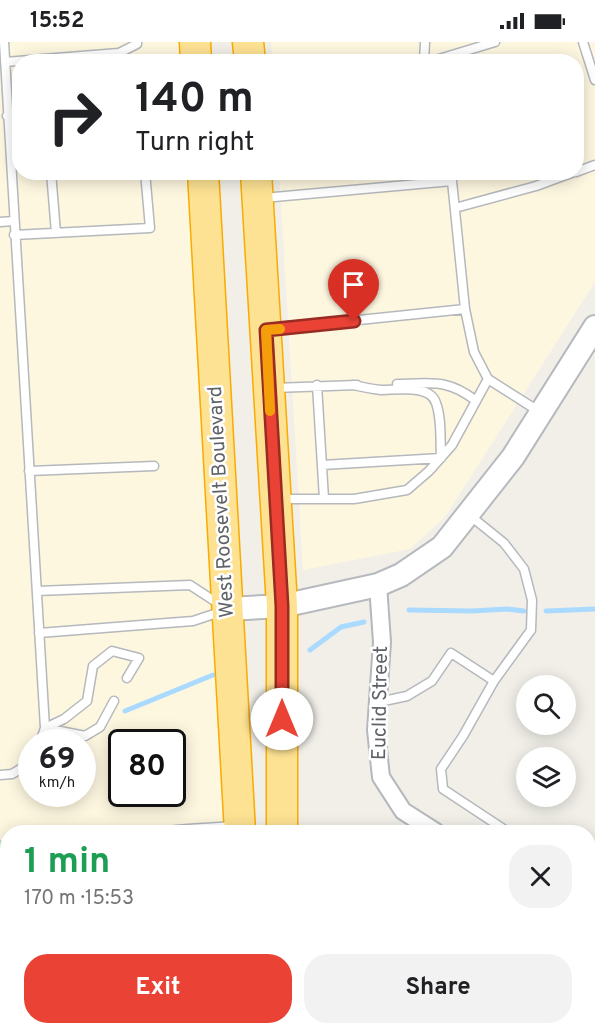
<!DOCTYPE html>
<html lang="en">
<head>
<meta charset="utf-8">
<style>
  body { margin:0; font-family:Overpass,sans-serif; background:#f2f2f2; color:#202124; height:100vh; display:flex; flex-direction:column; font-size:22px; white-space:nowrap }
  * { box-sizing:border-box; margin:0 }
  p { font-size:20px; color:#757577 }
  .icon { flex:none; width:33px; height:33px; fill:none; stroke:currentColor; stroke-width:2; stroke-linecap:round; stroke-linejoin:round }
  .map { position:relative; flex:1; overflow:hidden }
  .drawer { position:absolute; left:0px; top:783px; width:596px; height:210px; display:flex; flex-direction:column; background:#fff; border-radius:24px 24px 0 0; box-shadow:0 3px 15px #0003 }
  .drawer>* { flex:none }
  .hud { position:absolute; left:12px; top:12px; width:572px; height:126px; border-radius:24px; box-shadow:0 3px 15px #0003; background:#fff; color:#202124; overflow:hidden }
  .tools { position:absolute; left:516px; top:633px; display:grid; gap:12px }
  .tools a { display:grid; place-items:center; width:60px; height:60px; border-radius:50%; background:#fff; box-shadow:0 3px 15px #0003; font-size:30px }
  .speed { position:absolute; left:18px; top:687px; display:flex; gap:12px; font-size:30px; font-weight:700; text-align:center }
  .speed>* { display:grid; place-content:center; width:78px; height:78px; border-radius:50%; background:#fff; box-shadow:0 3px 15px #0003; line-height:1 }
  .speed small { font-size:15px; font-weight:400 }
  .speed .limit { border:3px solid #111; border-radius:9px; background:#fff; color:#111 }
  .pin { position:absolute; display:grid; place-items:center; width:51px; height:51px; color:#fff; margin:-62px -26px; border-radius:50% 50% 50% 0; rotate:-45deg; box-shadow:0 0 6px #0007 }
  .pin .icon { rotate:45deg }
  .me { position:absolute; width:66px; margin:-33px; rotate:0deg; stroke-linejoin:round; filter:drop-shadow(0 0 4px #0008) }
  .turn { display:flex; align-items:center; gap:21px; height:126px; padding:0 24px; font-size:27px }
  .turn .icon { width:78px; height:78px; stroke-width:2.5 }
  .turn b { display:block; font-size:42px; line-height:51px }
  .round { display:grid; place-items:center; flex:none; width:63px; height:63px; border-radius:24px; background:#f2f2f2 }
  .overview { display:flex; align-items:center; justify-content:space-between; height:102px; padding:0 24px }
  h1 { font-size:36px; font-weight:700; line-height:45px; color:#1e9e55 }
  .cta { display:flex; gap:12px; margin-top:auto; padding:12px 24px }
  .cta a { flex:1; height:69px; border-radius:24px; background:#ea4335; color:#fff; font-size:24px; font-weight:700; line-height:69px; text-align:center }
  .cta a+a { background:#f2f2f2; color:#202124 }
  .status { display:flex; justify-content:space-between; align-items:center; height:42px; padding:0 30px; background:#fff; direction:ltr }
  .status svg { height:16px; fill:currentColor }
  .map>svg:first-child { display:block }
  .commercial { fill:#fef7e0; fill-rule:evenodd }
  .forest { fill:url(#forest-crowns) }
  .lines { fill:none; stroke-linecap:round; stroke-linejoin:round }
  .stream { stroke:#aadaff; stroke-width:5 }
  .lane-casing { stroke:#b5b8bc; stroke-width:11 }
  .street-casing { stroke:#b5b8bc; stroke-width:20 }
  .secondary-casing { stroke:#b6babf; stroke-width:26 }
  .highway-casing { stroke:#f9ab00; stroke-width:33 }
  .lane { stroke:#fff; stroke-width:8 }
  .street { stroke:#fff; stroke-width:16 }
  .secondary { stroke:#fff; stroke-width:22 }
  .highway { stroke:#fde293; stroke-width:30 }
  .route-casing { stroke:#982c22; stroke-width:15 }
  .route { stroke:#ea4335; stroke-width:10 }
  .slow { stroke:#f59e0b; stroke-width:10 }
  .labels { text-anchor:middle; dominant-baseline:central; stroke-width:5; stroke-linejoin:round; paint-order:stroke }
  .street-label { font-size:20px; fill:#5f6368; stroke:#fff }
</style>
</head>
<body>
<div class="status"><b>15:52</b><svg viewBox="0 0 49 12"><path d="M0 12V9h3v3zM5 12V6h3v6zM10 12V3h3v9zM15 12V0h3v12zM26 1h20v11H26zM47 4h2v5h-2z"/></svg></div>
<div class="map">
<svg width="595" height="993" viewBox="0 0 595 993">
  <defs>
    <pattern id="forest-crowns" width="20" height="18" patternUnits="userSpaceOnUse" patternTransform="scale(1.5)"><rect width="20" height="18" fill="#c5e8c5"/><path d="M2 6a3 3 0 1 1 6 0M12 15a3 3 0 1 1 6 0" fill="none" stroke="#a3c0a4"/></pattern>
  </defs>
  <rect width="100%" height="100%" fill="#f1efe8"/>
  <path class="commercial" d="M0 0H183L184 19 20 20V130L192 131 239 782 117 790H8L7 798H0ZM32 700H82V752H32ZM122 700H172V752H122Z
    M271 0H595V240L445 475 410 507 303 528 279 131 576 130V20L272 19Z"/>
  <path class="forest" d="M0 798H7V928L0 938Z"/>
  <g class="lines">
    <path class="stream" d="M409 568 472 569 507 567 524 569
      M546 569 595 567
      M310 608 341 585 364 580
      M125 669 213 633"/>
    <g class="lane-casing">
      <path id="lane" d="M4 0 45 686 40 700
        M583 0 595 38
        M5 20 119 11 137 2V0
        M424 20 425 0
        M429 20 495 0
        M20 68 7 74 20 80
        M51 130 56 191
        M576 130 595 123
        M263 156 452 139 465 267 474 310 488 337
        M455 166 536 144 574 130
        M0 180 14 179
        M14 193 150 186 145 130
        M272 287 465 267
        M397 342C432 342 446 336 475 358
        M317 343 324 457
        M274 346 357 343
        M322 423 441 416C440 399 442 377 436 361 430 342 396 348 381 348 371 347 362 345 353 343
        M29 429 154 424
        M280 457H354L407 448 429 429 452 403 488 337 540 370
        M468 472 504 501 524 527 532 558 531 588 494 639
        M37 549 190 543 219 562
        M39 591 193 579 223 569
        M114 659 100 685 85 694 45 686 64 677 87 659 93 624 112 609 139 616 127 636
        M379 660 407 654 432 639 451 611 494 639 463 694 441 727 443 747 508 790
        M0 733 12 732 32 720
        M188 787 235 784
        M155 790 188 787V790
        M0 966 8 971
        M30 986 42 993
        M158 986 170 993"/>
    </g>
    <g class="street-casing">
      <path id="street" d="M378 543 382 600 376 688 381 735 403 769 436 790
        M588 890 595 895"/>
    </g>
    <g class="secondary-casing">
      <path id="secondary" d="M228 567 282 564 378 543 401 533 442 505 513 415 595 285
        M126 993 131 986"/>
    </g>
    <g class="highway-casing">
      <path id="highway" d="M195 0 196 20
        M248 0 250 20
        M203 130 240 790
        M256 130 282 564V790
        M249 986 250 993
        M293 986 294 993"/>
    </g>
    <use href="#lane" class="lane"/>
    <use href="#street" class="street"/>
    <use href="#secondary" class="secondary"/>
    <use href="#highway" class="highway"/>
  </g>
  <g class="lines">
    <g class="route-casing">
      <path id="route" d="M282 677V564L266 288 354 279"/>
    </g>
    <use href="#route" class="route"/>
    <path class="slow" d="M270 369 266 288 280 287"/>
  </g>
  <g class="labels">
    <g class="street-label">
      <text transform="translate(222 460) rotate(-93)">West Roosevelt Boulevard</text>
      <text transform="translate(381 661) rotate(-89)">Euclid Street</text>
    </g>
  </g>
</svg>
<div class="tools">
<a><svg class="icon" aria-label="search" viewBox="0 0 24 24"><circle cx="10" cy="10" r="6"/><path d="M15 15l6 6"/></svg></a>
<a><svg class="icon" aria-label="layers" viewBox="0 0 24 24"><path d="M12 4l9 5-9 5-9-5zM3 14l9 5 9-5"/></svg></a>
</div>
<div class="speed"><div>69<small>km/h</small></div><div class="limit">80</div></div>
<div class="pin" style="left:354px;top:279px;background:#d93025"><svg class="icon" aria-label="arrive" viewBox="0 0 24 24"><path d="M6 21V4h12l-3 4 3 4H6"/></svg></div>
<svg class="me" style="left:282px;top:677px" viewBox="-20 -20 40 40"><circle r="19" fill="#fff"/><path d="M0-13L10 11 0 6-10 11z" fill="#ea4335"/></svg>
<div class="hud">
<div class="turn"><svg class="icon" aria-label="right" viewBox="0 0 24 24"><path d="M7 20v-9h11M14 6l5 5-5 5"/></svg><div><b>140 m</b>Turn right</div></div>
</div>
<section class="drawer">
<div class="overview"><div><h1>1 min</h1><p>170 m · 15:53</p></div><a class="round"><svg class="icon" aria-label="close" viewBox="0 0 24 24"><path d="M6 6l12 12M18 6L6 18"/></svg></a></div>
<div class="cta"><a>Exit</a><a>Share</a></div>
</section>
</div>
</body>
</html>
